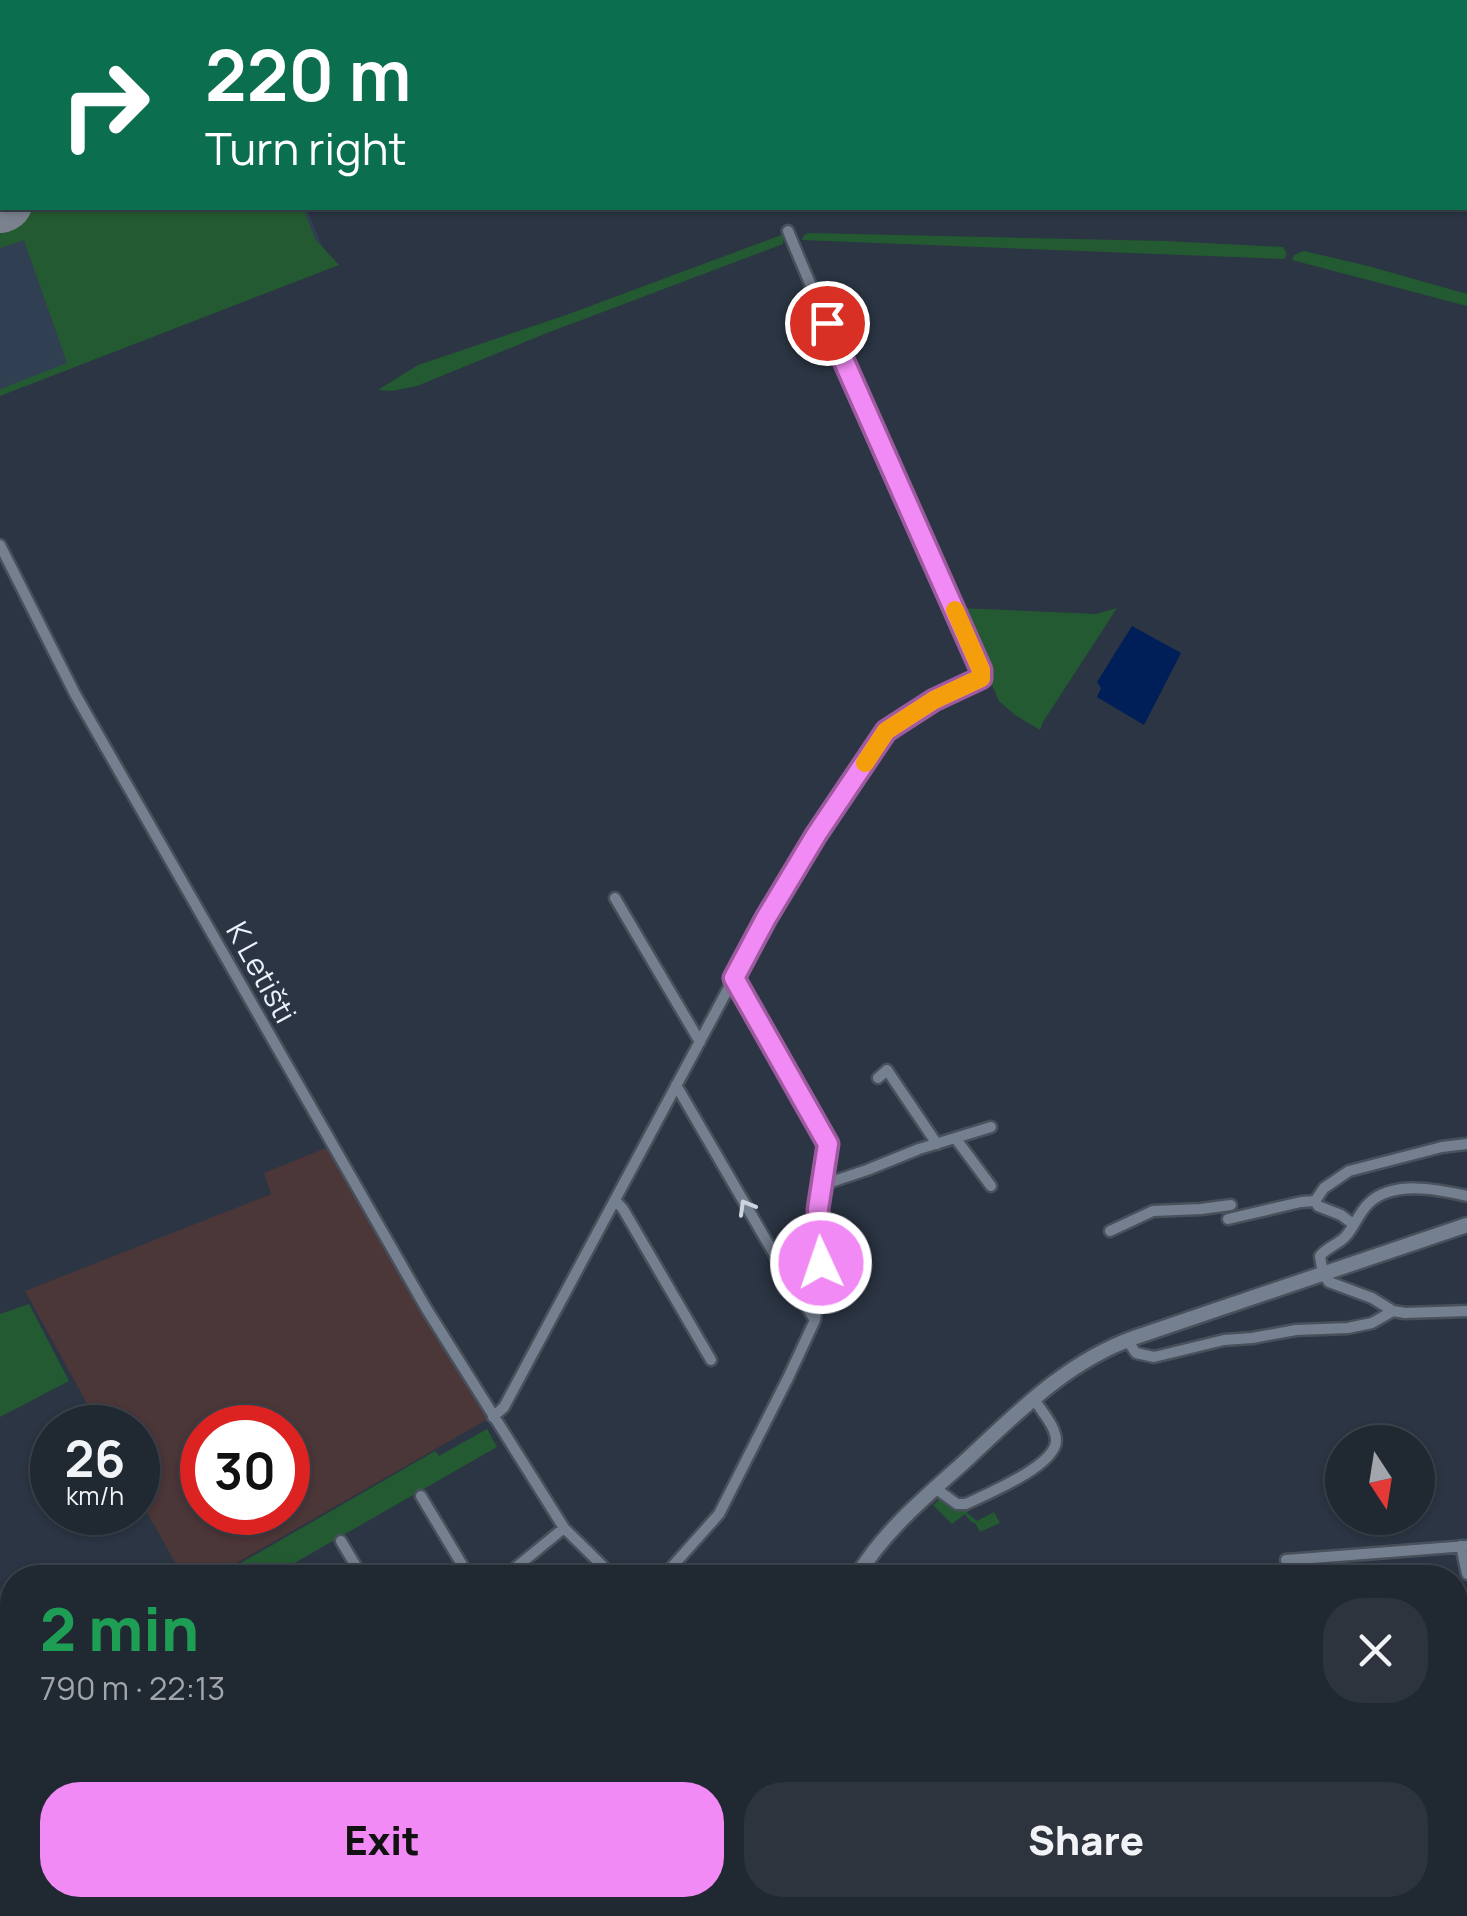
<!DOCTYPE html>
<html lang="en">
<head>
<meta charset="utf-8">
<style>
  body { margin:0; font-family:Manrope,sans-serif; background:#2d343e; color:#f1f3f6; height:100vh; display:flex; flex-direction:column; font-size:38px; white-space:nowrap }
  * { box-sizing:border-box; margin:0 }
  p { font-size:32px; color:#a2a6ac }
  .icon { flex:none; width:55px; height:55px; fill:none; stroke:currentColor; stroke-width:2; stroke-linecap:round; stroke-linejoin:round }
  .map { position:relative; flex:1; overflow:hidden }
  .panel { position:absolute; left:0px; top:1565px; width:1468px; height:352px; display:flex; flex-direction:column; background:#202832; border-radius:40px 40px 0 0; box-shadow:0 2px 8px #0004,0 0 0 2px #3d444d }
  .panel>* { flex:none }
  .top-card { position:absolute; left:0px; top:0px; width:1468px; height:210px; box-shadow:0 2px 8px #0004,0 0 0 2px #3d444d; background:#0b6e4f; color:#fff; overflow:hidden }
  .needle { width:65px; rotate:168deg }
  .buttons { position:absolute; left:1325px; top:1425px; display:grid; gap:20px }
  .buttons a { display:grid; place-items:center; width:110px; height:110px; border-radius:50%; background:#202832; box-shadow:0 2px 8px #0004,0 0 0 2px #3d444d; font-size:50px }
  .speed { position:absolute; left:30px; top:1405px; display:flex; gap:20px; font-size:50px; font-weight:700; text-align:center }
  .speed>* { display:grid; place-content:center; width:130px; height:130px; border-radius:50%; background:#202832; box-shadow:0 2px 8px #0004,0 0 0 2px #3d444d; line-height:1 }
  .speed small { font-size:25px; font-weight:400 }
  .speed .limit { border:15px solid #d22; background:#fff; color:#111 }
  .pin { position:absolute; display:grid; place-items:center; width:85px; height:85px; color:#fff; margin:-42px; border:5px solid #fff; border-radius:50%; box-shadow:0 2px 10px #0007 }
  .me { position:absolute; width:110px; margin:-55px; rotate:357deg; stroke-linejoin:round; filter:drop-shadow(0 0 8px #0008) }
  .turn { display:flex; align-items:center; gap:35px; height:210px; padding:0 40px; font-size:45px }
  .turn .icon { width:130px; height:130px; stroke-width:2.5 }
  .turn b { display:block; font-size:70px; line-height:85px }
  .round { display:grid; place-items:center; flex:none; width:105px; height:105px; border-radius:40px; background:#2d343e }
  .headline { display:flex; align-items:center; justify-content:space-between; height:170px; padding:0 40px }
  h1 { font-size:60px; font-weight:800; line-height:75px; color:#1e9e55 }
  .primary-button { display:flex; gap:20px; margin-top:auto; padding:20px 40px }
  .primary-button a { flex:1; height:115px; border-radius:40px; background:#f18af4; color:#111; font-size:40px; font-weight:800; line-height:115px; text-align:center }
  .primary-button a+a { background:#2d343e; color:#f1f3f6 }
  .map>svg:first-child { display:block }
  .industrial { fill:#4b3638; fill-rule:evenodd }
  .built { fill:#313f52 }
  .green { fill:#245a31 }
  .water { fill:#001e58 }
  .lines { fill:none; stroke-linecap:round; stroke-linejoin:round }
  .runway { stroke:#7a828e; stroke-width:62 }
  .street-casing { stroke:#47505b; stroke-width:15 }
  .secondary-casing { stroke:#47505b; stroke-width:19 }
  .street { stroke:#747f8f; stroke-width:10 }
  .secondary { stroke:#747f8f; stroke-width:14 }
  .oneway { stroke:#ccd4df }
  .route-casing { stroke:#9d5a9f; stroke-width:25 }
  .route { stroke:#f18af4; stroke-width:18 }
  .slow { stroke:#f59e0b; stroke-width:18 }
  .labels { text-anchor:middle; dominant-baseline:central; stroke-width:10; stroke-linejoin:round; paint-order:stroke }
  .street-label { font-size:30px; fill:#eaf1fa; stroke:#2b3543 }
</style>
</head>
<body>
<div class="map">
<svg width="1467" height="1916" viewBox="0 0 1467 1916">
  <rect width="100%" height="100%" fill="#2b3543"/>
  <path class="industrial" d="M328 1147 488 1419 212 1577H183L138 1496V1428L100 1427 25 1291 271 1194 264 1173ZM202 1428H288V1512H202Z"/>
  <path class="built" d="M2 155V208H306L330 264 0 396V156Z"/>
  <path class="green" d="M2 157V208H303L315 239 339 265 0 396V389L67 363 24 240 0 248V158Z
    M809 233 1166 241 1283 247 1287 254 1284 259 802 240 804 235Z
    M784 234 783 244 547 333 417 386 392 391 378 390 418 365 569 314Z
    M1304 251 1368 266 1467 294V306L1292 260 1294 255Z
    M955 600 960 608 1096 614 1117 608 1043 722 1040 730 1015 715 999 701Z
    M29 1304 69 1381 0 1417V1314Z
    M487 1429 497 1447 270 1577 215 1578 435 1451 439 1456Z
    M996 1493 972 1506 967 1513 977 1521 994 1512 1000 1523 980 1532 975 1523 971 1522 965 1514 952 1524 933 1505 944 1496 959 1506Z"/>
  <path class="water" d="M1132 626 1181 653 1144 725 1097 697 1101 688 1097 682Z"/>
  <g class="lines">
    <path class="runway" d="M526 2 532 0
      M0 202 2 201"/>
    <g class="street-casing">
      <path id="street" d="M0 545 75 694 426 1308 564 1528 615 1578
        M615 898 700 1042
        M734 979 826 1139 828 1150 822 1185
        M878 1078 887 1070 937 1144
        M676 1085 791 1283 815 1320
        M956 1139 991 1186
        M1467 1196C1437 1189 1392 1180 1368 1204 1358 1214 1354 1228 1345 1237 1337 1245 1327 1247 1320 1256L1323 1274 1329 1282 1372 1298 1393 1311 1405 1313 1467 1311
        M615 1200 623 1209 711 1360
        M1228 1219 1301 1202 1315 1201
        M1353 1224 1341 1215 1318 1206 1315 1201 1324 1188 1349 1171 1442 1147 1467 1144
        M1110 1231 1153 1211 1201 1209 1231 1205
        M1127 1340 1136 1353 1154 1357 1224 1340 1252 1338 1296 1330 1348 1328 1372 1323 1393 1311
        M493 1417 504 1407 766 918 816 835 886 731 934 700 981 677V670C918 523 849 379 788 231
        M935 1488 957 1504H966C987 1494 1055 1466 1056 1441 1056 1426 1041 1411 1034 1399
        M421 1496 470 1578
        M341 1541 363 1578
        M1461 1546 1467 1574
        M1286 1560 1467 1546
        M503 1578 564 1528
        M662 1578 719 1514 788 1378 815 1320 821 1284 817 1209 822 1185 867 1170 919 1149 991 1127
        M1455 1641 1467 1638
        M1462 1736 1467 1735
        M1455 1809 1467 1822
        M384 1905 394 1916
        M508 1905 516 1916
        M1148 1905 1151 1916
        M534 1916 535 1905"/>
    </g>
    <g class="secondary-casing">
      <path id="secondary" d="M856 1578C882 1533 923 1499 961 1465 1015 1415 1065 1362 1136 1337L1467 1225
        M959 1905 968 1916
        M750 1916 756 1905"/>
    </g>
    <use href="#street" class="street"/>
    <use href="#secondary" class="secondary"/>
  </g>
  <defs><path id="oneway-chevron" d="M-2-3.5L2.5 0L-2 3.5" fill="none" stroke-width="1.6" stroke-linecap="round" stroke-linejoin="round" transform="scale(2.5)"/></defs>
  <use class="oneway" href="#oneway-chevron" transform="translate(746 1207) rotate(-120)"/>
  <g class="lines">
    <g class="route-casing">
      <path id="route" d="M821 1263 818 1209 828 1144 734 978 766 918 816 835 886 731 934 700 981 678V670L827 323"/>
    </g>
    <use href="#route" class="route"/>
    <path class="slow" d="M865 763 886 731 934 700 981 678V670L955 610"/>
  </g>
  <g class="labels">
    <g class="street-label">
      <text transform="translate(262 972) rotate(61)">K Letišti</text>
    </g>
  </g>
</svg>
<div class="buttons">
<a><svg class="needle" viewBox="-14 -14 28 28"><path d="M0-13l5 13h-10z" fill="#e53935"/><path d="M0 13l5-13h-10z" fill="#a2a6ac"/></svg></a>
</div>
<div class="speed"><div>26<small>km/h</small></div><div class="limit">30</div></div>
<div class="pin" style="left:827px;top:323px;background:#d93025"><svg class="icon" aria-label="arrive" viewBox="0 0 24 24"><path d="M6 21V4h12l-3 4 3 4H6"/></svg></div>
<svg class="me" style="left:821px;top:1263px" viewBox="-20 -20 40 40"><circle r="17" fill="#f18af4" stroke="#fff" stroke-width="3"/><path d="M0-11L8 9 0 5-8 9z" fill="#fff"/></svg>
<div class="top-card">
<div class="turn"><svg class="icon" aria-label="right" viewBox="0 0 24 24"><path d="M7 20v-9h11M14 6l5 5-5 5"/></svg><div><b>220 m</b>Turn right</div></div>
</div>
<section class="panel">
<div class="headline"><div><h1>2 min</h1><p>790 m · 22:13</p></div><a class="round"><svg class="icon" aria-label="close" viewBox="0 0 24 24"><path d="M6 6l12 12M18 6L6 18"/></svg></a></div>
<div class="primary-button"><a>Exit</a><a>Share</a></div>
</section>
</div>
</body>
</html>
